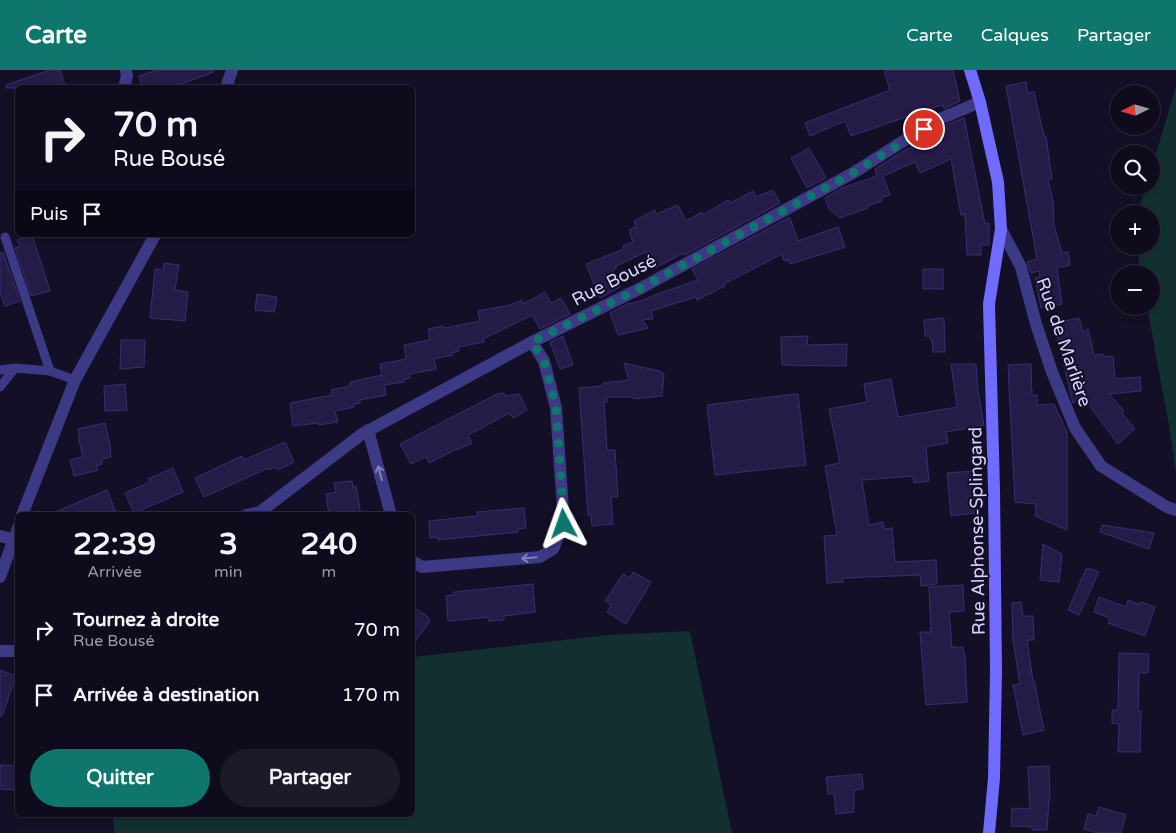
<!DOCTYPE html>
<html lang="fr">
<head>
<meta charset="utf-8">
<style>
  body { margin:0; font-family:"Varela Round",sans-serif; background:#1c1929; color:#f1f3f6; height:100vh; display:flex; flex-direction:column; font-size:19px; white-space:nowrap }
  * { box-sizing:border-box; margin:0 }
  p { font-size:16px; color:#9b9ba3 }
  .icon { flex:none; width:28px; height:28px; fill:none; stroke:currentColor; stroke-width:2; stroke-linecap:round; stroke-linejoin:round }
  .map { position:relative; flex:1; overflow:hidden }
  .side { position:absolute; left:15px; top:442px; width:400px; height:305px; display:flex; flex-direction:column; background:#0e0b1c; border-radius:8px; box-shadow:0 2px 8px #0003,0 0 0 1px #2e2b3b }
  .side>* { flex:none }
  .guide { position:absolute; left:15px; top:15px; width:400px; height:152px; border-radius:8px; box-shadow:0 2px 8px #0003,0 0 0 1px #2e2b3b; background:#0e0b1c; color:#f1f3f6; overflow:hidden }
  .needle { width:32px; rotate:265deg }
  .fabs { position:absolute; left:1110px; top:15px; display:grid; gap:10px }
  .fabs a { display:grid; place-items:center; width:50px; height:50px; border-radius:50%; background:#0e0b1c; box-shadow:0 2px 8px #0003,0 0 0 1px #2e2b3b; font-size:25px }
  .pin { position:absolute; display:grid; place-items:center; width:42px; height:42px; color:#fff; margin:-21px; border:2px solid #fff; border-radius:50%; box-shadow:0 1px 5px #0007 }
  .me { position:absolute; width:55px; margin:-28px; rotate:356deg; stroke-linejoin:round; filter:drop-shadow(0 0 4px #0008) }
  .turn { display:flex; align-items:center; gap:18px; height:105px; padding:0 15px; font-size:22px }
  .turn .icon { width:65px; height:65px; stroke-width:2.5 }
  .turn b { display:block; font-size:35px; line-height:42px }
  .then { display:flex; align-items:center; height:48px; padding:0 15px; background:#0003; gap:10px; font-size:19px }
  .eta { display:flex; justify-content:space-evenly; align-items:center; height:85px; text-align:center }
  .eta b { font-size:30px; font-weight:700; line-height:35px }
  .cta { display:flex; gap:10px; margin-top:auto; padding:10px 15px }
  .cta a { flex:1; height:58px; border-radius:30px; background:#0f766e; color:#fff; font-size:20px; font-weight:700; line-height:58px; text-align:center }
  .cta a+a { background:#1c1929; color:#f1f3f6 }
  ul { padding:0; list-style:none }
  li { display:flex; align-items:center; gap:15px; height:65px; padding:0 15px }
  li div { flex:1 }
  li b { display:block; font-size:19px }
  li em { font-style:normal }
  header { display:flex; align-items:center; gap:30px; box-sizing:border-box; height:70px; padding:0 25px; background:#0f766e; color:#fff }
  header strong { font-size:24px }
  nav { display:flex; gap:28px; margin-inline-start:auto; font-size:18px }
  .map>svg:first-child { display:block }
  .green { fill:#12302f }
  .building { fill:#241b47; stroke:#3b2d73 }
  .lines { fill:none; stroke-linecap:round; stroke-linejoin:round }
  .lane { stroke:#3d3a85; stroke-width:9 }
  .street { stroke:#3d3a85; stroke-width:12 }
  .secondary { stroke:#6f6bff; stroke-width:12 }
  .oneway { stroke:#837fbc }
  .route { stroke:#0f766e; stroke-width:9; stroke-dasharray:0 16.2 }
  .labels { text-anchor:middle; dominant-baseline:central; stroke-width:4; stroke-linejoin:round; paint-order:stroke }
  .street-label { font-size:18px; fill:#d9d4ff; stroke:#130f26 }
</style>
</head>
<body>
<header>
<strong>Carte</strong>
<nav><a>Carte</a><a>Calques</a><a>Partager</a></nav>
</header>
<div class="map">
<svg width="1176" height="763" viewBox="0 0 1176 763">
  <rect width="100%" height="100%" fill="#130f26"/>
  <path class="green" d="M1176 16V403L1169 356 1147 236H1151V204H1141L1136 176H1151V144H1137L1146 116H1151V101Z
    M690 561 732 763H114L113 745H412L413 587 608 565Z"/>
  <path class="building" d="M50 0H60L66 18H6V15Z
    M157 0H213L214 2 170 18H142L139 6Z
    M884 0H953L960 31 944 39 943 35 923 41 851 66 845 51 810 66 805 53 890 20Z
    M1026 12 1028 23 1034 22 1044 66H1046L1052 109 1048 110 1053 131 1054 156 1062 183 1068 182 1070 195 1057 198 1062 234 1041 238 1035 208 1040 207 1039 201 1031 203 1027 192 1037 189 1006 16Z
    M964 48 985 154 989 153V175H981V185H967L965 144 961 145 951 89 920 103 915 92 883 106 890 125 881 128 882 131 867 136 868 138 840 148 829 139 825 128 842 118 877 106 875 99 903 81 946 61V55Z
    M809 78 826 108 807 118 791 88Z
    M773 120 780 133 685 185 684 183 653 199 646 182 616 196V198L613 200 620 217 600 228 586 194 624 179 623 176 633 172 629 160 636 157 634 151 655 140 656 144 678 135 686 151 702 142 703 145 728 130 730 133 753 121 756 127Z
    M788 148H790L798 171 838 157 845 177 790 194 789 190 784 191 782 184 724 214 725 216 697 230 696 227 651 241 653 249 642 250 648 258 618 265 610 243 627 234 641 231 657 224 698 210 692 199Z
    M32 165 50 221 31 226 15 178 20 177 17 170Z
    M3 182 20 231 5 236 0 223V183Z
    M164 193 179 195 175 220 188 222 185 251 150 248 155 199 163 200Z
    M923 199H943V219H923Z
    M545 222 551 233 561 228 570 244 540 259 532 245 483 269 484 272 458 277 459 281 452 283 453 285 434 289 436 299 409 304 410 308 403 310 404 312 384 315 386 325 360 330V333L354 334V337L335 341 338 352 318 355V353L293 356 290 333 332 325 331 320 350 316V312L382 305V307L380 294 406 289 404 275 430 270 428 259 442 256 445 258 480 251 478 241 510 235 522 230 523 234Z
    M257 224 277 227 274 242 255 240Z
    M944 248 945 282H933L932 272 929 266H925L924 250Z
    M1079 248 1083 262 1088 259 1094 285 1102 284 1103 286 1113 287 1115 309 1140 307 1141 321 1109 324 1124 341 1122 343 1135 359 1118 374 1083 327 1073 333 1072 329 1054 253Z
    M563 266 573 295 560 299 550 272Z
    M808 266 807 275 847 274 846 296 782 295 781 267Z
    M121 270H145L144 297 120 299Z
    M624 293 659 301 664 304 662 326 634 329 633 327H607V332H604L607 380H615L618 427H611L613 454 592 456 591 445H588L579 318 603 316V313L629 310Z
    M951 294H976L978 321 984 355 946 362 948 373 926 377 929 411 914 413 913 406 862 410 869 455 883 452 884 459 892 458 895 492 936 490 937 514 921 516 920 505 843 508V512L827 513 824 466 837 465 825 396 840 393 829 339 867 332 864 314 891 309 898 347 957 337Z
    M1031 294 1032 325H1037V335L1054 334 1067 362V460L1035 446 1036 434 1015 432 1008 295Z
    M125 314 127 340 105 341 104 316Z
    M504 323 505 326 519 324 527 340 513 348 510 343 468 365 472 373 457 380V379L429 393 426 387 411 394 400 374 497 324Z
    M795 324H798L806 395 715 405 707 335Z
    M105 353 111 379 110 380 111 387 102 389V394L96 396 98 400 74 406 70 390 83 387 78 366H80L78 359Z
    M285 372 294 392 277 400 275 397 269 400 268 398 204 427 195 408 242 386 244 390Z
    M173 398 183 422 134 443 125 423 150 412 148 409Z
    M972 401 976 443 951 446 947 403Z
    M352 411 353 417 356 416 361 445H329L326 424 336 422 334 413Z
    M107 420 115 440 102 445H48Z
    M524 438 526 458 518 459V462L438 470V467L430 468 429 451 477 446V442Z
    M1102 455 1135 460 1154 463 1149 479 1100 462Z
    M1043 474 1062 484 1059 512 1040 510Z
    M1086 499H1092L1099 502 1079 545 1068 540Z
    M633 502 651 512 626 554 607 542 611 535 605 531 623 504 630 508Z
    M533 514 535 542 504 546V550L489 551V547L448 551 446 526 454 525V522Z
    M963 515 964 541 949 542 952 577H963L964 585H965L967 632 926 635 920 562H931L929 517Z
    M1099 527 1126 537 1128 530 1138 534 1141 532 1155 537 1145 566 1108 553 1110 548 1094 542Z
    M1021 532 1023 546H1033L1034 570H1027L1033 611H1034L1044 660 1023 665 1013 615 1020 614 1013 570 1012 533Z
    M412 536 427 546 430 551 412 576Z
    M1119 583 1149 584 1148 603H1139L1138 641H1141L1140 682H1118L1119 654 1112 653V640H1118Z
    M0 600 16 606 2 646H0Z
    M0 695 18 696V720L0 719Z
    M1049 696 1050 730H1049L1047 760H1032V757L1011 756 1012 738 1030 739 1028 697Z
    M862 704 863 719 854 720V742L836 744 834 723 828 724 826 707Z
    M1099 737 1126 745 1121 763H1098L1084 759 1088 744 1096 746Z"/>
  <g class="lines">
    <path class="lane" d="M5 167 50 301 75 310
      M0 300 15 298 50 301
      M0 317 15 298"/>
    <path class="street" d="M124 18 127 6 126 0
      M226 18 232 0
      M1001 159 1021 197 1036 254 1052 302 1075 358 1101 396 1167 437 1176 440
      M368 360 391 445
      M22 445 75 310 155 165
      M246 445 260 442 362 364 532 272 641 218 853 103 935 51 980 32
      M0 466 13 469
      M412 491 422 497 540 487 553 479 564 454 556 338 544 291 532 272
      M0 507 18 458
      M0 581H18"/>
    <path class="secondary" d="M970 0 980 32 998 112 1001 159 989 234 994 419 996 601 994 708 989 763"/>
  </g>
  <defs><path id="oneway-shaft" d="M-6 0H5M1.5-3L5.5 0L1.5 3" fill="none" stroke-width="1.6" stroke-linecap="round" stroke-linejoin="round" transform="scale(1.25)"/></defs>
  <g class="oneway">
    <use href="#oneway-shaft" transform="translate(380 403) rotate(-105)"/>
    <use href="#oneway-shaft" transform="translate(529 488) rotate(175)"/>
  </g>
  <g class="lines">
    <path class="route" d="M564 454 556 338 544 291 532 272 641 218 853 103 924 59"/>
  </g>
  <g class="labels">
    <g class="street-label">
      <text transform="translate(614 210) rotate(-27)">Rue Bousé</text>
      <text transform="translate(1064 272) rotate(71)">Rue de Marlière</text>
      <text transform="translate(977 461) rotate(-91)">Rue Alphonse-Splingard</text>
    </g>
  </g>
</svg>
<div class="fabs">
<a><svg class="needle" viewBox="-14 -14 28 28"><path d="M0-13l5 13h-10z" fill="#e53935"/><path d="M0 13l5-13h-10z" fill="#9b9ba3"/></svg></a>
<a><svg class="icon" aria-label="search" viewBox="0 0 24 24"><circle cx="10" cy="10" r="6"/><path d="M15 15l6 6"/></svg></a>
<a>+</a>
<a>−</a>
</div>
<div class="pin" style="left:924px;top:59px;background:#d93025"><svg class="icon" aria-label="arrive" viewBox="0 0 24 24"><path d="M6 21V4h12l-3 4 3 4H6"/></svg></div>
<svg class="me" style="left:564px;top:454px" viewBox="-20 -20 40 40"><path d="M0-17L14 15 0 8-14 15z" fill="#0f766e" stroke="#fff" stroke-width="4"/></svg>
<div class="guide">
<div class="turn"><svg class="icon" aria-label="right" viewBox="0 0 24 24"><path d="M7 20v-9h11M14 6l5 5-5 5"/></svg><div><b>70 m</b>Rue Bousé</div></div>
<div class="then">Puis<svg class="icon" aria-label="arrive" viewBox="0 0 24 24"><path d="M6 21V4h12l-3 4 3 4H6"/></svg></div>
</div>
<section class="side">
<div class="eta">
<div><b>22:39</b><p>Arrivée</p></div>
<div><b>3</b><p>min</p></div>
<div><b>240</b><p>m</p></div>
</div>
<ul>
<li><svg class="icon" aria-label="right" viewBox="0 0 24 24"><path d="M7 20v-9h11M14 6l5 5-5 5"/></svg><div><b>Tournez à droite</b><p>Rue Bousé</p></div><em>70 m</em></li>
<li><svg class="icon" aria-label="arrive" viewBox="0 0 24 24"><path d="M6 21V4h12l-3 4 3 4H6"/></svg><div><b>Arrivée à destination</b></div><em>170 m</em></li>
</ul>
<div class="cta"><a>Quitter</a><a>Partager</a></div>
</section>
</div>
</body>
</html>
